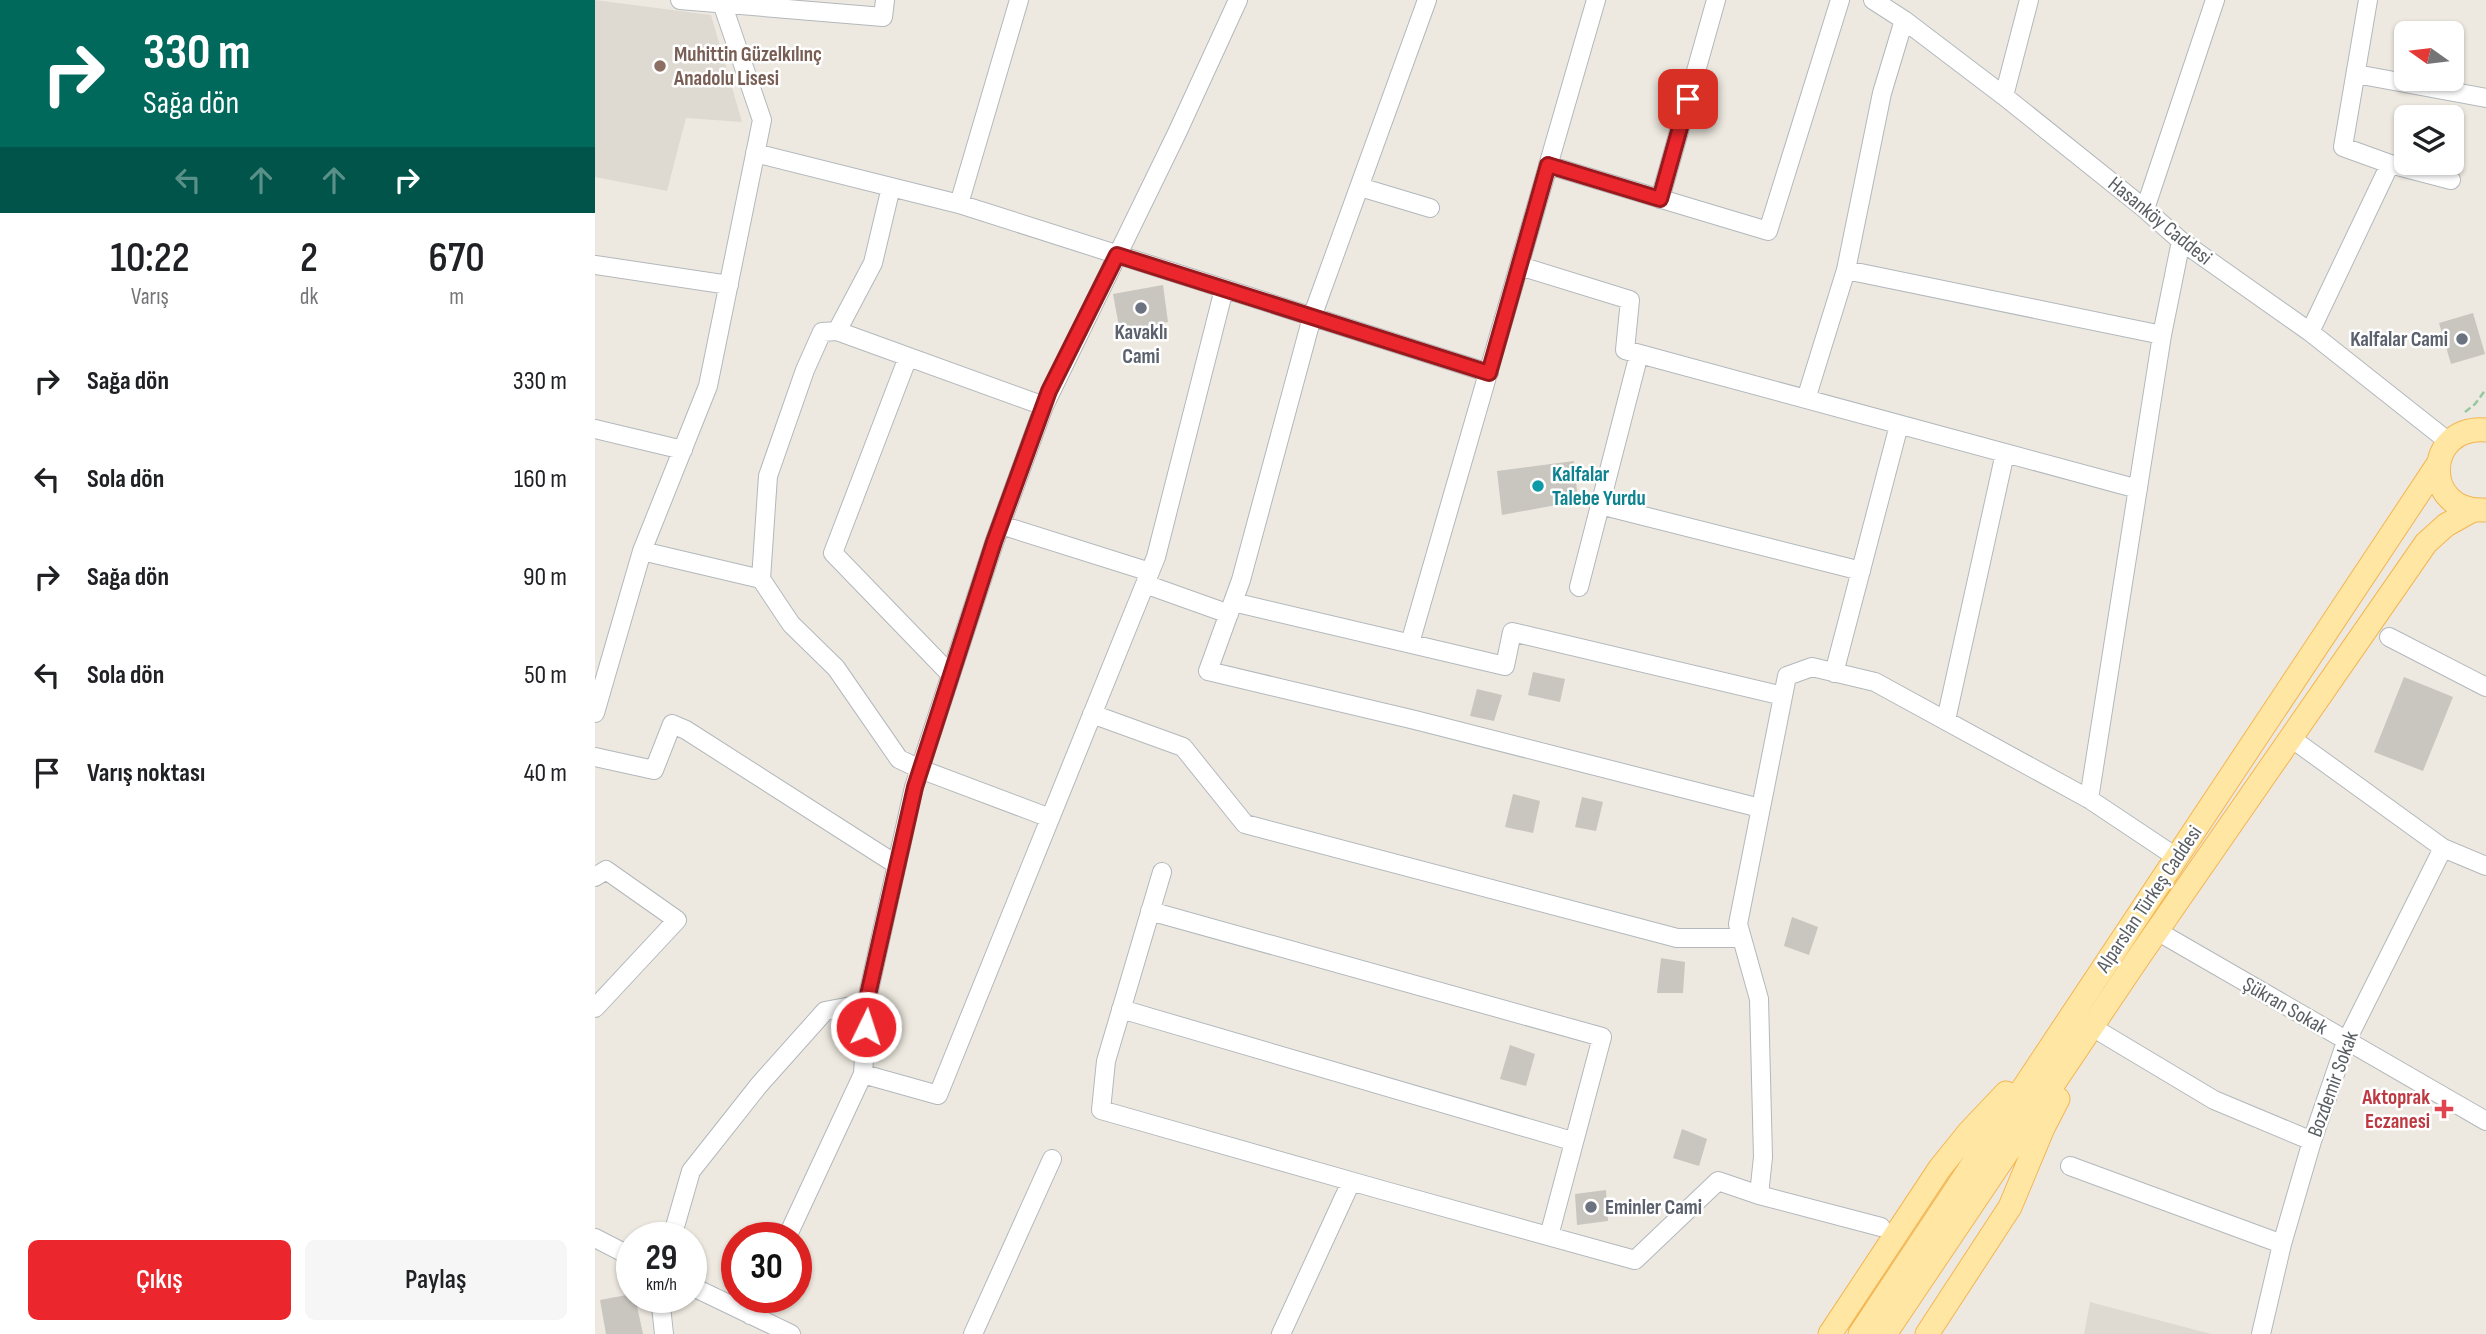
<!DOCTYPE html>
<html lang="tr">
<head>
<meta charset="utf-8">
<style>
  body { margin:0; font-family:"Sofia Sans Condensed",sans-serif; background:#f6f6f6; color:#202124; height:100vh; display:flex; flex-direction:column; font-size:26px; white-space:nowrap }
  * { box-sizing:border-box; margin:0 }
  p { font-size:23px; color:#757577 }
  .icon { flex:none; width:38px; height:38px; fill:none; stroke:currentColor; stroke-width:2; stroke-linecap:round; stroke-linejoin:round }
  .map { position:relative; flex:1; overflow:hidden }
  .drawer { display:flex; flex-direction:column; background:#fff; width:595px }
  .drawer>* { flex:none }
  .guide { background:#00695c; color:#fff; overflow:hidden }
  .needle { width:46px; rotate:284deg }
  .fabs { position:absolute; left:1799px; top:21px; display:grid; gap:14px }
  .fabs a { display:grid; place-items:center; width:70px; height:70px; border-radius:10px; background:#fff; box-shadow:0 2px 5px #0004; font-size:35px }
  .speed { position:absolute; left:21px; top:1222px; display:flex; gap:14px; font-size:35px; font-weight:700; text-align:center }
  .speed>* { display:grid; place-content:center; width:91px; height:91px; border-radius:50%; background:#fff; box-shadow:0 2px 5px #0004; line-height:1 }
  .speed small { font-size:18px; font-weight:400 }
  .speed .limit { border:10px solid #d22; background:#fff; color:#111 }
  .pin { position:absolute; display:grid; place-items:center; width:60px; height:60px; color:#fff; margin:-30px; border-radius:14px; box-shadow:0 4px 10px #0006 }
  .me { position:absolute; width:77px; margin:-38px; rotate:4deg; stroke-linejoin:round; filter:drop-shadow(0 0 5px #0008) }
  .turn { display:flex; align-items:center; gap:24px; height:147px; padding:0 28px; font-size:32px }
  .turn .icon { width:91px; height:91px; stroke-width:2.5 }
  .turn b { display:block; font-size:49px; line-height:60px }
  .lanes { display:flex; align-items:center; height:66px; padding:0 28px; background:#0003; justify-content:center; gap:35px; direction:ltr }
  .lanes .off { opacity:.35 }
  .eta { display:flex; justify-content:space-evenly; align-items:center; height:119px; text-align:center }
  .eta b { font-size:42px; font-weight:600; line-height:49px }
  .primary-button { display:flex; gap:14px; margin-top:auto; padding:14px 28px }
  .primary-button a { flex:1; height:80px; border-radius:10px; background:#ec262d; color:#fff; font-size:28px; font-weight:600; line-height:80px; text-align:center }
  .primary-button a+a { background:#f6f6f6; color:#202124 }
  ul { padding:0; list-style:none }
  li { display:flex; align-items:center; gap:21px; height:98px; padding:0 28px }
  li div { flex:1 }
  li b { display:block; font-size:26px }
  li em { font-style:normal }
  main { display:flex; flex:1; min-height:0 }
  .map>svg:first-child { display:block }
  .education { fill:#dfdad1 }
  .building { fill:#c9c5bf }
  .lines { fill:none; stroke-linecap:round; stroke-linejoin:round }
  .minor-casing { stroke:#b3b8bc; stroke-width:20 }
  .major-casing { stroke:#f4b552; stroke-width:25 }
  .path { stroke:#96c89f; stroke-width:2.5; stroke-dasharray:7 3.5; stroke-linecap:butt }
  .minor { stroke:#fff; stroke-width:18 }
  .major { stroke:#ffe6a3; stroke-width:23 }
  .route-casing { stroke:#99191d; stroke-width:18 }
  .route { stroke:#ec262d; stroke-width:12 }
  .education-dot { fill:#8d6e63; stroke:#fff; stroke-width:2.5 }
  .worship-dot { fill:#6b7280; stroke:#fff; stroke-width:2.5 }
  .culture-dot { fill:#0f9aa8; stroke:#fff; stroke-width:2.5 }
  .health-dot { fill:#e0444e; stroke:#fff; stroke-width:2.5 }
  .labels { text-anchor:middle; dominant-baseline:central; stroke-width:5; stroke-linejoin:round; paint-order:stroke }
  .education-label { font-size:21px; font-weight:bold; fill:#785e54; stroke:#fff; text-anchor:start }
  .street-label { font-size:21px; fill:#595e62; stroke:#fff }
  .worship-label { font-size:21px; font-weight:bold; fill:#5b616d; stroke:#fff }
  .culture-label { font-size:21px; font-weight:bold; fill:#0d838f; stroke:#fff; text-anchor:start }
  .health-label { font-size:21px; font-weight:bold; fill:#be3a42; stroke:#fff; text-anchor:end }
</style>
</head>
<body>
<main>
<section class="drawer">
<div class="guide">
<div class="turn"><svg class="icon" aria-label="right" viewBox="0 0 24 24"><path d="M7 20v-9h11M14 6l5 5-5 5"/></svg><div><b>330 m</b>Sağa dön</div></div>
<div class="lanes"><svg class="icon off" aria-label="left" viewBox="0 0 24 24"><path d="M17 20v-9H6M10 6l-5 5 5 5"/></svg><svg class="icon off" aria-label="ahead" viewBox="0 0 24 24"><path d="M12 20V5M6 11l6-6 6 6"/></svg><svg class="icon off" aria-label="ahead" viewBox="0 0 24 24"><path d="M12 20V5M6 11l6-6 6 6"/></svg><svg class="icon" aria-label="right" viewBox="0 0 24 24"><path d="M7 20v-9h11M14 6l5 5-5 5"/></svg></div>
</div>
<div class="eta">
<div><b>10:22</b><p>Varış</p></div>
<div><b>2</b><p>dk</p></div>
<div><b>670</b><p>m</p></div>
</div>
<ul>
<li><svg class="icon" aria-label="right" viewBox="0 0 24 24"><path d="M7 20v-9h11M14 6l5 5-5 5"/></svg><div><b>Sağa dön</b></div><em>330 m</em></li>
<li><svg class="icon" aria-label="left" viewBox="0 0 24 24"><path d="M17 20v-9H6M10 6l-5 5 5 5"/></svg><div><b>Sola dön</b></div><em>160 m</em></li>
<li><svg class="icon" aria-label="right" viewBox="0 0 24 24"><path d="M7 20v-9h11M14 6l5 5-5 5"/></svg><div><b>Sağa dön</b></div><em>90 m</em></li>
<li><svg class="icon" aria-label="left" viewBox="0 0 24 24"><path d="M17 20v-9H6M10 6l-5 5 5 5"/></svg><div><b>Sola dön</b></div><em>50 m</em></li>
<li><svg class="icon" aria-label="arrive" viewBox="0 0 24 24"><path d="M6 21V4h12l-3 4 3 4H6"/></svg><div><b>Varış noktası</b></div><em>40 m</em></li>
</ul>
<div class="primary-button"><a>Çıkış</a><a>Paylaş</a></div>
</section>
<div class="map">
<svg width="1891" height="1334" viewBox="0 0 1891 1334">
  <rect width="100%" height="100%" fill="#ede9e0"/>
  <path class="education" d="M0 0 116 15 147 122 91 118 72 191 0 177Z
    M1495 1302 1616 1334H1489Z"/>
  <path class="building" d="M568 285 573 322 525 332 518 294Z
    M1878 313 1890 354 1856 364 1844 323Z
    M979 461 983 501 907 515 902 471Z
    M938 672 970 679 965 702 933 695Z
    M1809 677 1858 697 1828 771 1779 752Z
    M882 689 907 695 899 721 875 716Z
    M918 794 945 801 938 833 910 827Z
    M987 797 1008 802 1001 831 980 827Z
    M1197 917 1223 927 1214 955 1189 946Z
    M1066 958 1090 962 1088 993H1062Z
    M915 1045 940 1054 931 1086 905 1079Z
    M1087 1129 1112 1139 1104 1166 1078 1158Z
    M1011 1190 1013 1221 982 1225 980 1194Z
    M37 1294V1297H40L48 1334H11L5 1300Z"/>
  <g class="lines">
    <g class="minor-casing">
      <path id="minor" d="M85 0 288 17 290 0
        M832 0 717 317 646 580 613 671 820 720 1165 808
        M1278 0 1309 20 1409 96 1550 209 1586 241 1715 332 1854 442
        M1761 74 1891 98
        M1409 96 1434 0
        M160 153 364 204 894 373
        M1795 164 1856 180
        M953 165 1173 231 1245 0
        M296 187 278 263 242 331 449 406
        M765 187 835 208
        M1065 199 1121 0
        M364 204 424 0
        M1550 209 1620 0
        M0 265 134 285
        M925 266 1035 300 1030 350 1543 489
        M1251 270 1567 335
        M242 331 227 332 210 370 173 476 166 579 196 624 241 668 304 759 325 769 455 818
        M1715 332 1795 164 1748 147 1773 0
        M313 357 238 553 356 675
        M1211 399 1251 270 1287 93 1309 20
        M0 429 88 450
        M1005 505 1266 571
        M406 525 555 572
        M47 551 166 579
        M550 584 634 614
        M984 587 1044 354
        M638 602 910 666 917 632 1188 696
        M1794 637 1891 687
        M815 643 1001 0
        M1239 673 1304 425
        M0 713 47 551 113 386 167 120 127 3
        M497 714 588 747 650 824 1082 938H1147
        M1351 720 1410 453
        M1696 738 1848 848 1891 866
        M0 757 59 770 77 724 91 730 302 865
        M1494 799 1567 335 1586 241
        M567 872 511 1061 506 1110 787 1190 1040 1260 1123 1181 1164 1195
        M0 877 11 870 82 920 0 1008
        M555 911 1007 1037 954 1236
        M1562 931 1891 1121
        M526 1009 977 1141
        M1507 1033 1619 1100 1717 1141
        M268 1074 343 1095 561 557 629 289
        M1475 1166 1687 1244
        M1286 1227 1164 1195 1168 1157 1164 999 1143 924 1192 676 1217 667 1280 682 1494 799 1581 857
        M77 1237 96 1171 164 1085 230 1011 272 1003
        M192 1237 268 1074 273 995 319 787 399 543 449 406 582 133 643 0
        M0 1238 37 1257
        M96 1286 196 1334
        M65 1297 69 1334
        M155 1315 164 1297
        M378 1334 457 1159
        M686 1334 756 1182
        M1666 1334 1687 1244 1717 1141 1751 1042 1848 848"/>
    </g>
    <g class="major-casing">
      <path id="major" d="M1888 510C1827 512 1829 425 1891 430
        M1235 1334 1345 1168 1374 1132 1411 1093
        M1265 1334 1843 464
        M1290 1334 1541 961 1831 543 1851 525 1878 510
        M1332 1334 1415 1207 1448 1128 1463 1099"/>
    </g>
    <path class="path" d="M1870 412 1880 404 1891 389"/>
    <use href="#minor" class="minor"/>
    <use href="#major" class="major"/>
  </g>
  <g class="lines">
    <g class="route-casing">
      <path id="route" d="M271 1027 273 995 320 787 399 542 454 391 522 255 894 373 953 165 1065 199 1093 99"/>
    </g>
    <use href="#route" class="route"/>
  </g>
  <circle class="education-dot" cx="65" cy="66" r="7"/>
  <g class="worship-dot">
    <circle cx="546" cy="308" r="7"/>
    <circle cx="1867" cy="339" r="7"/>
    <circle cx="996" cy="1207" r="7"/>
  </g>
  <circle class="culture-dot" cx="943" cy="486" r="7"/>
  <path class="health-dot" d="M1845.5 1098.5h7v7h7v7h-7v7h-7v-7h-7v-7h7z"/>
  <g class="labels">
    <g class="education-label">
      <text x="79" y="54">Muhittin Güzelkılınç<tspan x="79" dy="24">Anadolu Lisesi</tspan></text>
    </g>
    <g class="street-label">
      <text transform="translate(1565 221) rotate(39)">Hasanköy Caddesi</text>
      <text transform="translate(1554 899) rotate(-56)">Alparslan Türkeş Caddesi</text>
      <text transform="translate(1690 1006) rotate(30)">Şükran Sokak</text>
      <text transform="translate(1738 1084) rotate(-70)">Bozdemir Sokak</text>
    </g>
    <g class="worship-label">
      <text x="546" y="332">Kavaklı<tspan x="546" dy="24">Cami</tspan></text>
      <text x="1853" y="339" text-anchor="end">Kalfalar Cami</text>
      <text x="1010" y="1207" text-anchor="start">Eminler Cami</text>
    </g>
    <g class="culture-label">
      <text x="957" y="474">Kalfalar<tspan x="957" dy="24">Talebe Yurdu</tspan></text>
    </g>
    <g class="health-label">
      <text x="1835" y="1097">Aktoprak<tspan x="1835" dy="24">Eczanesi</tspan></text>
    </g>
  </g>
</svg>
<div class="fabs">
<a><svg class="needle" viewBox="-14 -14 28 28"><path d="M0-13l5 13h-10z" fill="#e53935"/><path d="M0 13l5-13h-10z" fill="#757577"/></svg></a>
<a><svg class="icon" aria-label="layers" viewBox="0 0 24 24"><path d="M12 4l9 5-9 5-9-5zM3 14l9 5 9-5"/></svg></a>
</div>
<div class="speed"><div>29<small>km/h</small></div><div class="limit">30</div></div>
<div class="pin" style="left:1093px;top:99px;background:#d93025"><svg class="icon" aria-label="arrive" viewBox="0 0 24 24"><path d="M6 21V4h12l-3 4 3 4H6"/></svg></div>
<svg class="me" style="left:271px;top:1027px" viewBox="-20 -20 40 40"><circle r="17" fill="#ec262d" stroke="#fff" stroke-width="3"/><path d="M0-11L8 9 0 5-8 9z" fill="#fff"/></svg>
</div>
</main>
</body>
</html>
